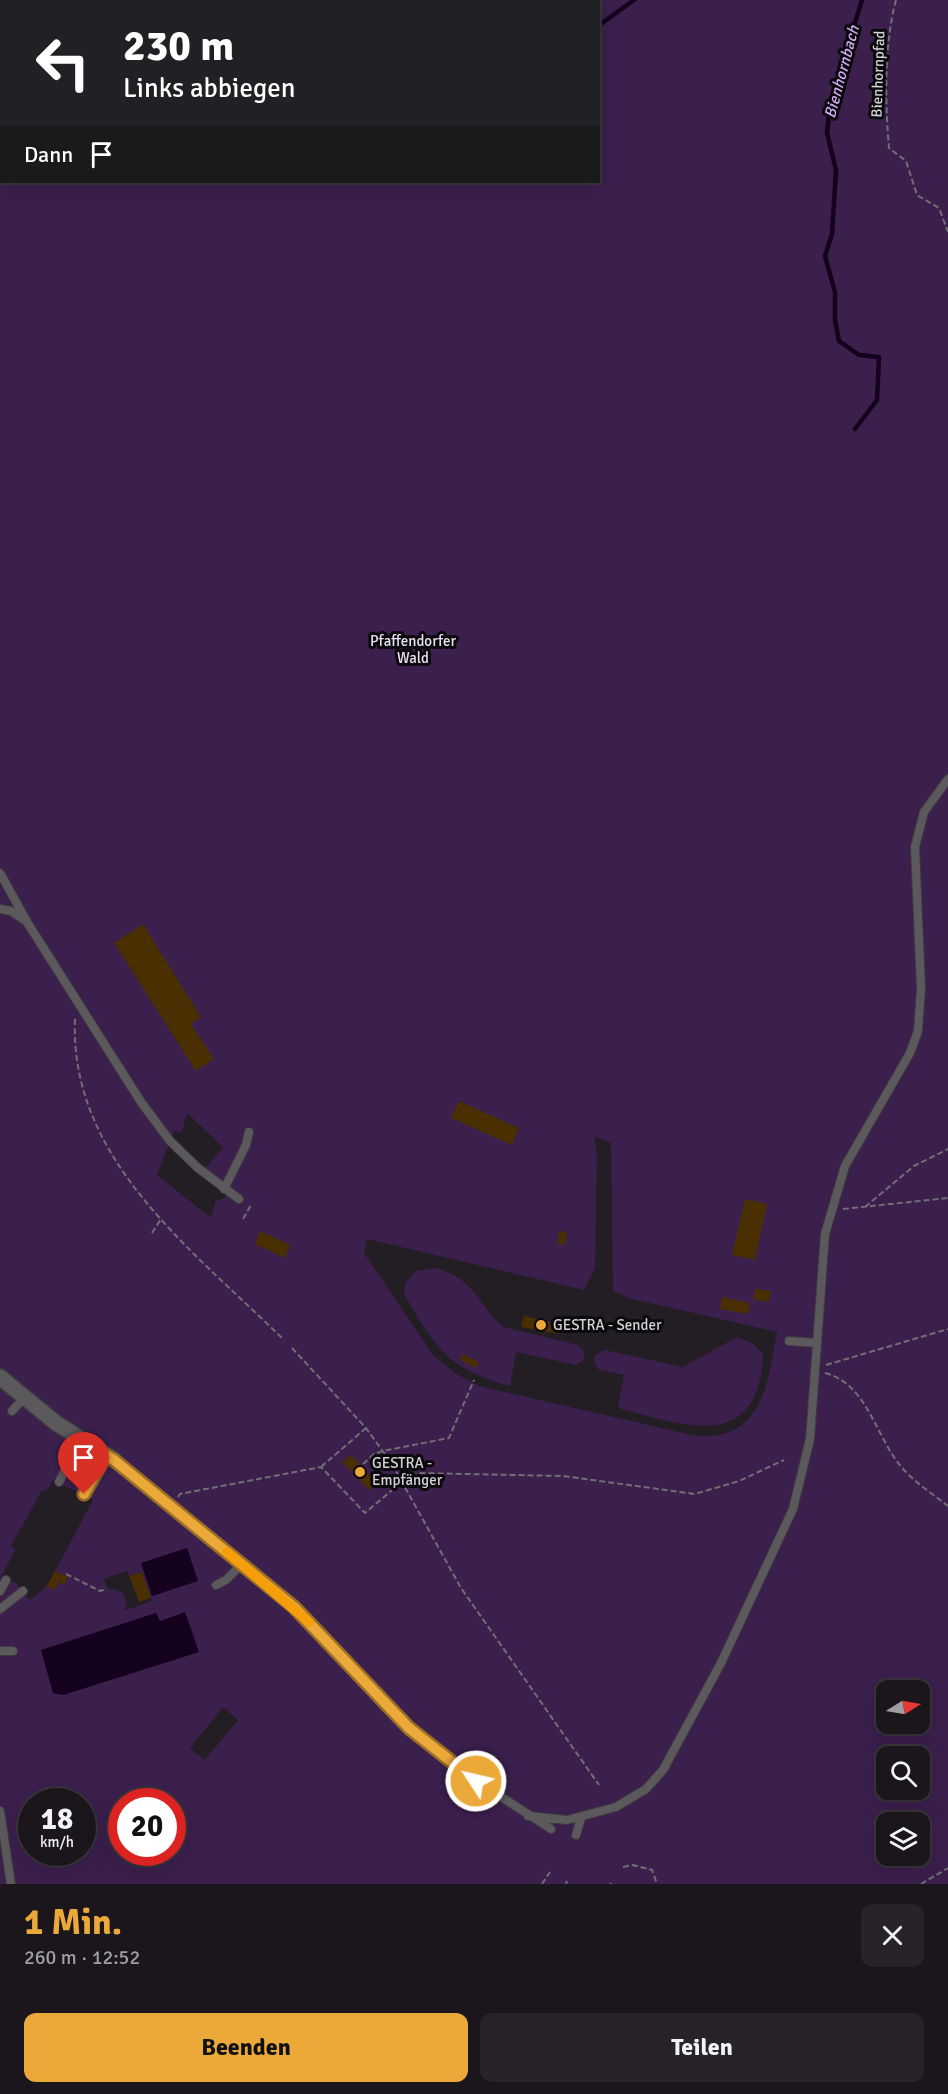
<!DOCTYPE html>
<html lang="de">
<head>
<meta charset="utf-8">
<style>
  body { margin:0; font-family:Signika,sans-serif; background:#272328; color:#f1f3f6; height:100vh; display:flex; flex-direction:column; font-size:22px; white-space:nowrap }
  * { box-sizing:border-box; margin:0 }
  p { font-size:20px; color:#9f9fa3 }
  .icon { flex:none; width:33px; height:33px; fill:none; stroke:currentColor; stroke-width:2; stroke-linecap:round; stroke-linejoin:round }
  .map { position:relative; height:1884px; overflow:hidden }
  .side { display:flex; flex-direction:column; background:#1a161b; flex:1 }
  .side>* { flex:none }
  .banner { position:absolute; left:0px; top:0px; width:600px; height:183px; box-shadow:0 6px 24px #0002,0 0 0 2px #38353a; background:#202124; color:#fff; overflow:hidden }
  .needle { width:39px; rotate:79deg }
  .buttons { position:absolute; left:876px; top:1680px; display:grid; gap:12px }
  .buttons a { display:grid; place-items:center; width:54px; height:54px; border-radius:12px; background:#1a161b; box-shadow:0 6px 24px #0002,0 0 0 2px #38353a; font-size:30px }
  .speed { position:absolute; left:18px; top:1788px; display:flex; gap:12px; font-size:30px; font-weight:700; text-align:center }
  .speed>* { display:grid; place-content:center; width:78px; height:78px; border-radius:50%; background:#1a161b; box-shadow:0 6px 24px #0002,0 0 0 2px #38353a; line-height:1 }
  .speed small { font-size:15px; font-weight:400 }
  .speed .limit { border:9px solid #d22; background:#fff; color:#111 }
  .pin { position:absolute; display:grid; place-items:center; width:51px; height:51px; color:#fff; margin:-62px -26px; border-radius:50% 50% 50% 0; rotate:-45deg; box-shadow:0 0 6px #0007 }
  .pin .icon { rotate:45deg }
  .me { position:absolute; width:66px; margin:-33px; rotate:305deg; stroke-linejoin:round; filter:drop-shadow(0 0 4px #0008) }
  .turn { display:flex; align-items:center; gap:21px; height:126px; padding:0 24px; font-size:27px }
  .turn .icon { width:78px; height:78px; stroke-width:2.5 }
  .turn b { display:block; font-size:42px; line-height:51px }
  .then { display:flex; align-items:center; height:57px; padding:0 24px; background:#0003; gap:12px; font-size:22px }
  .round { display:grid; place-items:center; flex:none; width:63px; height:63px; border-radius:12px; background:#272328 }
  .overview { display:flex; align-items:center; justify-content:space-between; height:102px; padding:0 24px }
  h1 { font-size:36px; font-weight:800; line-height:45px; color:#eba939 }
  .cta { display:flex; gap:12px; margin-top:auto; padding:12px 24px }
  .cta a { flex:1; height:69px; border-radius:12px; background:#eba939; color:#111; font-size:24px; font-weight:800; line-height:69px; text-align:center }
  .cta a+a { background:#272328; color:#f1f3f6 }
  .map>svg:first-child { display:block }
  .green { fill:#3b1f4d; fill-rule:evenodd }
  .water { fill:#13011e }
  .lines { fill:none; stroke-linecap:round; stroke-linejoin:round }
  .stream { stroke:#13011e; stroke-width:4.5 }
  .building { fill:#492f01 }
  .lane-casing { stroke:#3e3b40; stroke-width:10 }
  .street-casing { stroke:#3e3b40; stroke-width:18 }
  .path { stroke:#726f74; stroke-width:2; stroke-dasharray:6 3; stroke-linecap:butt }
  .lane { stroke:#5b595c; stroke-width:8 }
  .street { stroke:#5b595c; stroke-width:15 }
  .route-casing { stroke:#996e25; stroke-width:15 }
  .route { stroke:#eba939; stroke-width:10 }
  .slow { stroke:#f59e0b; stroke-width:10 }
  .poi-dot { fill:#eba939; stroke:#0a090b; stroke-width:2 }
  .labels { text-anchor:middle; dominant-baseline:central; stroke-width:6; stroke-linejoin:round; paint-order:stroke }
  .street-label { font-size:15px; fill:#d4d2d6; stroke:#0a090b }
  .park-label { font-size:15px; fill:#eae0f3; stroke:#0a090b }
  .poi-label { font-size:15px; fill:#d4d2d6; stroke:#0a090b; text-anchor:start }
  .water-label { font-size:16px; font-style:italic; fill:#d7abf7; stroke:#0a090b }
</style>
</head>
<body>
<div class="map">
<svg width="948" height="1884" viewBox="0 0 948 1884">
  <rect width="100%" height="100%" fill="#221e24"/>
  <path class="green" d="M0 0H948V1884H0ZM2 2H598V182H2ZM187 1113 223 1147 202 1172 228 1192 225 1198 216 1200 211 1218 157 1175 174 1131 182 1132ZM594 1136 611 1143 613 1291 628 1298 777 1332C768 1384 761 1445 692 1435L479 1386 456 1374 433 1355 364 1253 367 1239 584 1290 595 1268 597 1155ZM53 1480 93 1500 47 1586 30 1600 16 1583 1 1577 16 1549 11 1546 41 1492 49 1488ZM127 1571 129 1576 142 1572 152 1601 123 1611 127 1605 123 1593 114 1589 108 1590 104 1579ZM156 1613 159 1621 198 1652 63 1695 53 1693 112 1628ZM886 1690H920V1724H886ZM223 1707 238 1720 205 1760 190 1748ZM886 1756H920V1790H886ZM32 1802H82V1852H32ZM122 1802H172V1852H122ZM886 1822H920V1856H886Z
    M434 1268C475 1277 476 1304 504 1327L578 1345 583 1349 585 1359 576 1365 516 1352 510 1386C448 1369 436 1349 404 1294L406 1283 415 1271Z
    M737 1337 752 1343 763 1354C759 1455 683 1425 618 1408L624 1375 599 1370 594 1362 595 1355 605 1350 683 1367Z"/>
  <path class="water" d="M187 1548 198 1581 152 1596 141 1563Z
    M185 1612 199 1652 63 1695 53 1693 41 1650 156 1613 160 1621Z"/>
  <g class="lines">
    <path class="stream" d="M598 26 634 0
      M855 429 877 400 879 357 859 355 839 341 835 320V292L825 256 832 234 836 170 827 133 830 105 862 0"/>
  </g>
  <path class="building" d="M143 924 201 1017 191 1024 214 1059 196 1071 114 943Z
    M459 1101 519 1128 512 1145 451 1118Z
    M745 1199 767 1204 755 1260 732 1255Z
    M260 1231 290 1245 285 1258 255 1244Z
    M559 1231 567 1232 565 1245 557 1244Z
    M755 1289 771 1291 769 1302 753 1299Z
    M722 1297 750 1303 748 1314 720 1309Z
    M524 1316 561 1324 559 1334 521 1327Z
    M463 1354 479 1362 476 1368 460 1360Z
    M351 1455 377 1483 369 1490 342 1462Z
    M55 1571 68 1577 64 1585 59 1582 55 1590 47 1586Z
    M142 1572 151 1598 139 1602 129 1576Z"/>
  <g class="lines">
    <g class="lane-casing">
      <path id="lane" d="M0 873 27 922 141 1102 170 1141 198 1168 239 1199
        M0 909 11 911 26 921
        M224 1189 246 1145 249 1132
        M789 1341 817 1343
        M12 1411 25 1397
        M114 1460 294 1607 433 1749 458 1769 551 1829
        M59 1482 80 1440
        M84 1494 106 1455
        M216 1585 226 1580 242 1564
        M0 1591 6 1580
        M0 1609 23 1591
        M0 1651H13
        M0 1811 11 1884
        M528 1816 567 1820 616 1807 646 1789 663 1770 721 1663 793 1509 810 1439 825 1234 845 1166 910 1053 918 1031 921 989 915 847 924 812 948 779
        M576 1835 581 1818"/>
    </g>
    <g class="street-casing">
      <path id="street" d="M0 1377 56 1423 114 1460"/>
    </g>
    <path class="path" d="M896 0C884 44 885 103 889 148L906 161 917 195 939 208 948 232
      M75 1019C69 1160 194 1251 284 1340
      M865 1207 914 1166 948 1149
      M843 1209 948 1198
      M243 1219 251 1205
      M152 1233 161 1219
      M292 1348 366 1428 392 1464 461 1588 599 1785
      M826 1365 948 1329
      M825 1373C869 1384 876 1441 905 1471 917 1484 934 1495 948 1506
      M363 1464 374 1454 383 1451 449 1438 474 1380
      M321 1467 366 1428
      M178 1497 180 1494 321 1467 365 1513 403 1481 419 1473 563 1476 695 1494 739 1481 784 1460
      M66 1574 100 1591 107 1589
      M623 1867 633 1865 652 1870 657 1884
      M610 1883 611 1884
      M542 1884 550 1872
      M566 1884 567 1881
      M921 1884 948 1868"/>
    <use href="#lane" class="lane"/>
    <use href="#street" class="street"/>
  </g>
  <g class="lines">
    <g class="route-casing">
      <path id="route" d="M84 1494 106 1455 114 1460 294 1607 409 1728 476 1781"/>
    </g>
    <use href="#route" class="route"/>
    <path class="slow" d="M227 1552 309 1622"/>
  </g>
  <g class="poi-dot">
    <circle cx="541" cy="1325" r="6"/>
    <circle cx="360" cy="1472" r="6"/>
  </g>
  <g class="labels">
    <g class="street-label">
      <text transform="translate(878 74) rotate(-88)">Bienhornpfad</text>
    </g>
    <g class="park-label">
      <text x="413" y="641">Pfaffendorfer<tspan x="413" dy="17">Wald</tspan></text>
    </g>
    <g class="poi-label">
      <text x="553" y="1325">GESTRA - Sender</text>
      <text x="372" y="1463">GESTRA -<tspan x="372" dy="17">Empfänger</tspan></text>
    </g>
    <g class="water-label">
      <text transform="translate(842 72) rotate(-75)">Bienhornbach</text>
    </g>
  </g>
</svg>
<div class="buttons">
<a><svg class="needle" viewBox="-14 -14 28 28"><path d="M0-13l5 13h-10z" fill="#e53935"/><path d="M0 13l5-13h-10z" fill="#9f9fa3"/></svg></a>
<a><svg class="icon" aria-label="search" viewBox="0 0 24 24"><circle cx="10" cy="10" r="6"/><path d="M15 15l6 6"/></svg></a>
<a><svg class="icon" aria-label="layers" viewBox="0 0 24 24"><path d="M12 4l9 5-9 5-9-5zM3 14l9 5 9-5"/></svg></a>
</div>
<div class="speed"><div>18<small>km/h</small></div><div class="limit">20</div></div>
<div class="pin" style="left:84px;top:1494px;background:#d93025"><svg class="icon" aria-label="arrive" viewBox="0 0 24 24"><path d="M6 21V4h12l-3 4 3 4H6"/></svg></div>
<svg class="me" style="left:476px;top:1781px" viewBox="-20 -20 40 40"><circle r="17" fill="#eba939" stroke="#fff" stroke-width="3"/><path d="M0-11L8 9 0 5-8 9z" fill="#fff"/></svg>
<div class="banner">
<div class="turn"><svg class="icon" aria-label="left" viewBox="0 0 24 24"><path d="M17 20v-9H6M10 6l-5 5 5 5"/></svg><div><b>230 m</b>Links abbiegen</div></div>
<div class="then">Dann<svg class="icon" aria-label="arrive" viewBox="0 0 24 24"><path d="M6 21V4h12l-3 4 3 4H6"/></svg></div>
</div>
</div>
<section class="side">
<div class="overview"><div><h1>1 Min.</h1><p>260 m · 12:52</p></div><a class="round"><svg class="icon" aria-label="close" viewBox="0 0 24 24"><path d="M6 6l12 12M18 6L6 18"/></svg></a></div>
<div class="cta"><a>Beenden</a><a>Teilen</a></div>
</section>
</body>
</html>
